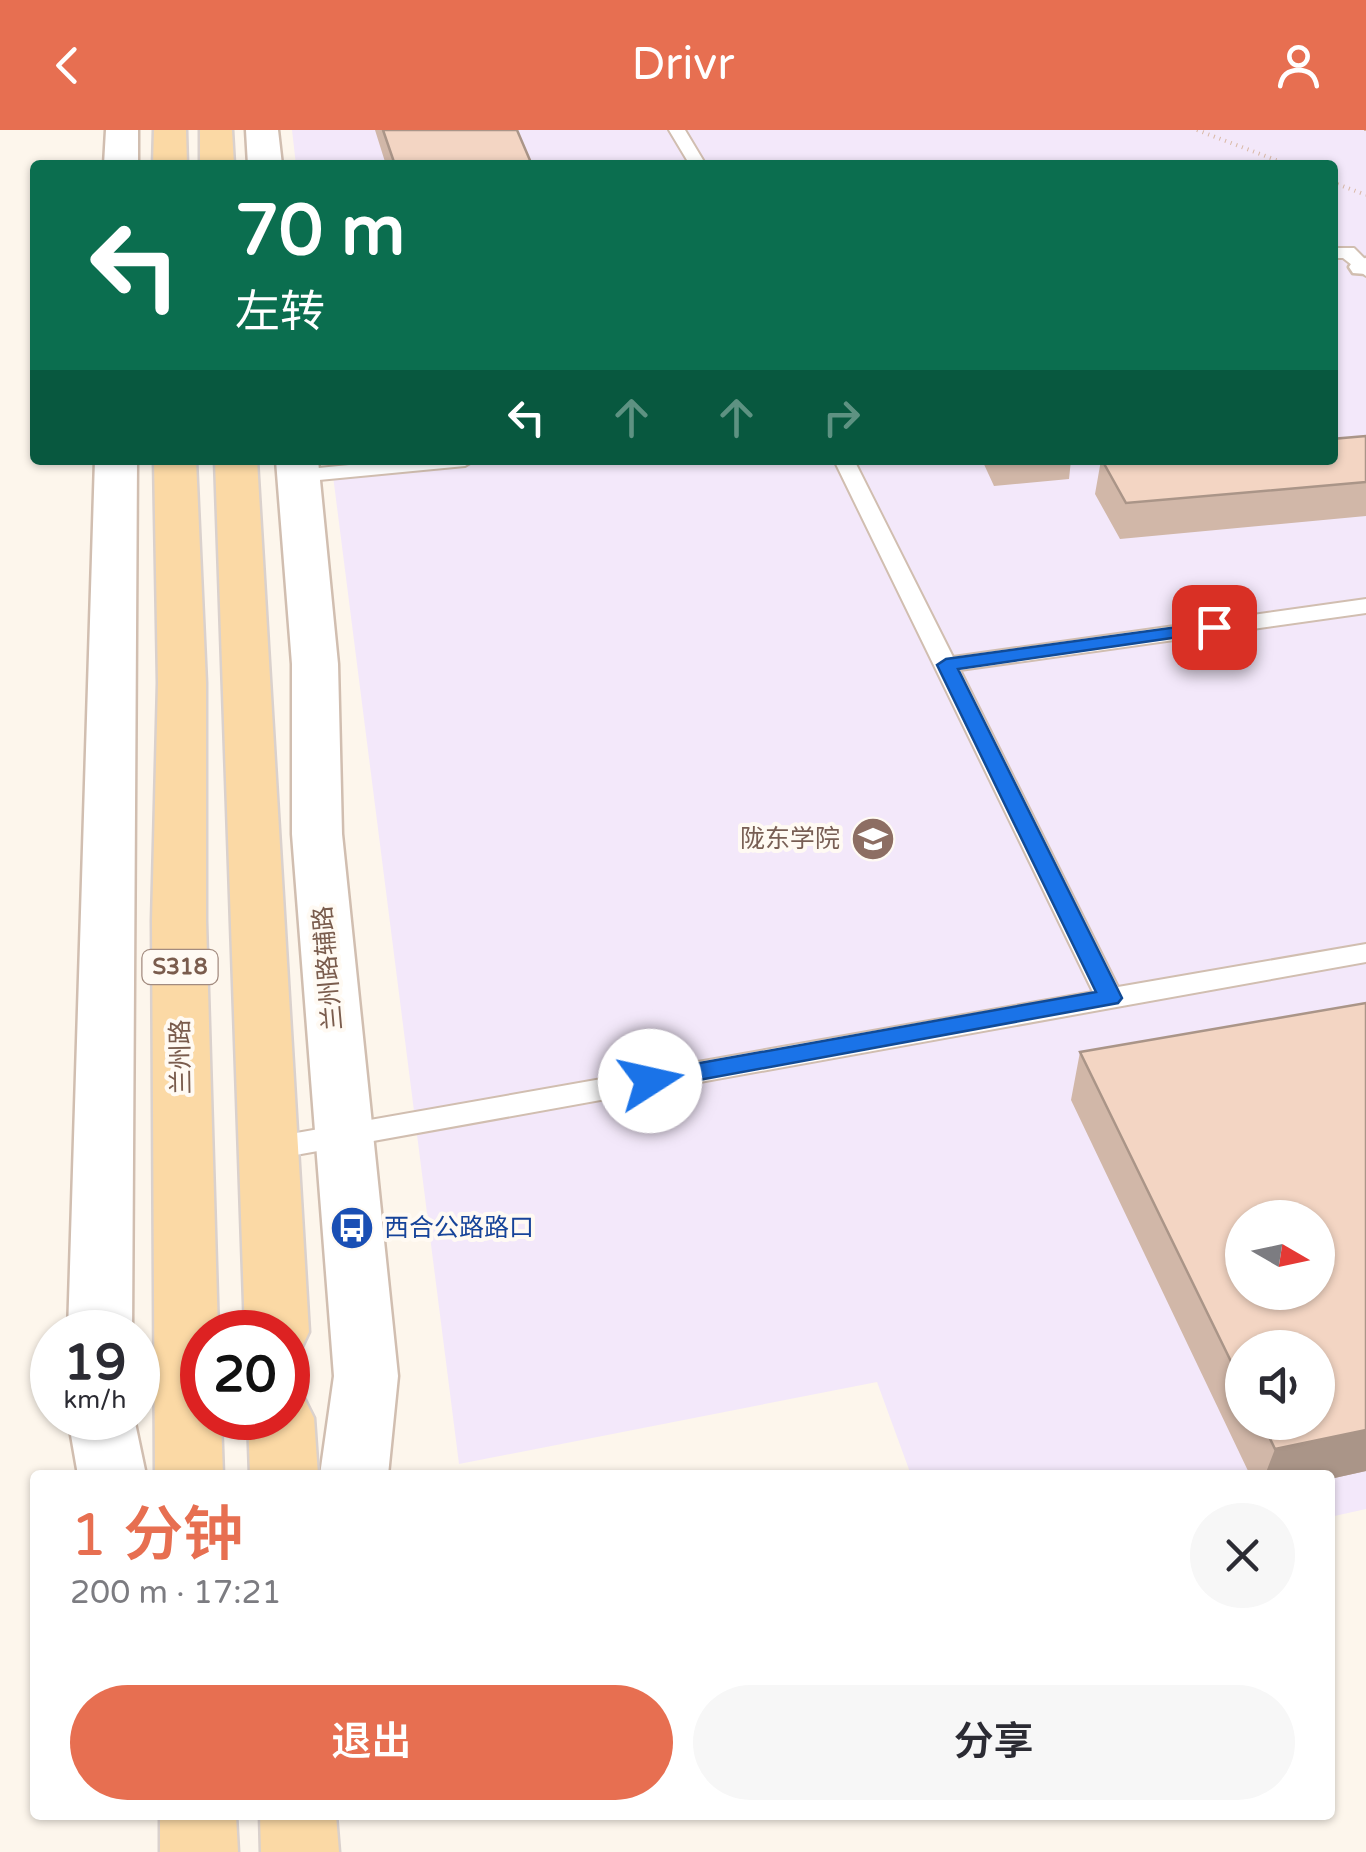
<!DOCTYPE html>
<html lang="zh">
<head>
<meta charset="utf-8">
<style>
  body { margin:0; font-family:"Varela Round","Noto Sans SC",sans-serif; background:#f7f7f7; color:#2b2b33; height:100vh; display:flex; flex-direction:column; font-size:38px; white-space:nowrap }
  * { box-sizing:border-box; margin:0 }
  p { font-size:32px; color:#7c7c81 }
  .icon { flex:none; width:55px; height:55px; fill:none; stroke:currentColor; stroke-width:2; stroke-linecap:round; stroke-linejoin:round }
  .map { position:relative; flex:1; overflow:hidden }
  .side { position:absolute; left:30px; top:1340px; width:1305px; height:350px; display:flex; flex-direction:column; background:#fff; border-radius:10px; box-shadow:0 2px 8px #0004 }
  .side>* { flex:none }
  .hud { position:absolute; left:30px; top:30px; width:1308px; height:305px; border-radius:10px; box-shadow:0 2px 8px #0004; background:#0b6e4f; color:#fff; overflow:hidden }
  .needle { width:65px; rotate:99deg }
  .buttons { position:absolute; left:1225px; top:1070px; display:grid; gap:20px }
  .buttons a { display:grid; place-items:center; width:110px; height:110px; border-radius:50%; background:#fff; box-shadow:0 2px 8px #0004; font-size:50px }
  .speed { position:absolute; left:30px; top:1180px; display:flex; gap:20px; font-size:50px; font-weight:700; text-align:center }
  .speed>* { display:grid; place-content:center; width:130px; height:130px; border-radius:50%; background:#fff; box-shadow:0 2px 8px #0004; line-height:1 }
  .speed small { font-size:25px; font-weight:400 }
  .speed .limit { border:15px solid #d22; background:#fff; color:#111 }
  .pin { position:absolute; display:grid; place-items:center; width:85px; height:85px; color:#fff; margin:-42px; border-radius:20px; box-shadow:0 5px 15px #0006 }
  .me { position:absolute; width:110px; margin:-55px; rotate:80deg; stroke-linejoin:round; filter:drop-shadow(0 0 8px #0008) }
  .turn { display:flex; align-items:center; gap:35px; height:210px; padding:0 40px; font-size:45px }
  .turn .icon { width:130px; height:130px; stroke-width:2.5 }
  .turn b { display:block; font-size:70px; line-height:85px }
  .lanes { display:flex; align-items:center; height:95px; padding:0 40px; background:#0003; justify-content:center; gap:50px; direction:ltr }
  .lanes .off { opacity:.35 }
  .round { display:grid; place-items:center; flex:none; width:105px; height:105px; border-radius:52px; background:#f7f7f7 }
  .headline { display:flex; align-items:center; justify-content:space-between; height:170px; padding:0 40px }
  h1 { font-size:60px; font-weight:600; line-height:75px; color:#e76f51 }
  .action { display:flex; gap:20px; margin-top:auto; padding:20px 40px }
  .action a { flex:1; height:115px; border-radius:60px; background:#e76f51; color:#fff; font-size:40px; font-weight:600; line-height:115px; text-align:center }
  .action a+a { background:#f7f7f7; color:#2b2b33 }
  header { display:flex; justify-content:space-between; align-items:center; height:130px; padding:0 40px; background:#e76f51; color:#fff; font-size:45px; font-weight:600 }
  .map>svg:first-child { display:block }
  .education { fill:#f3e8fa; fill-rule:evenodd }
  .lines { fill:none; stroke-linecap:round; stroke-linejoin:round }
  .service-casing { stroke:#d1beb0; stroke-width:4 }
  .pedestrian-casing { stroke:#d1beb0; stroke-width:5 }
  .tertiary-casing { stroke:#d1beb0; stroke-width:5 }
  .primary-casing { stroke:#dad1cd; stroke-width:5 }
  .path { stroke:#d9b8a5; stroke-width:4; stroke-dasharray:1 5; stroke-linecap:butt }
  .service { fill:#fff; fill-rule:evenodd }
  .pedestrian { fill:#fff; fill-rule:evenodd }
  .tertiary { fill:#fff; fill-rule:evenodd }
  .primary { fill:#fbd9a5; fill-rule:evenodd }
  .wall { fill:#d1b7a8; fill-rule:evenodd }
  .shaded-wall { fill:#aa9588 }
  .building { fill:#f3d5c3; stroke:#aa9588; stroke-width:2.5; fill-rule:evenodd }
  .route { fill:#1a73e8; stroke:#114b97; stroke-width:2.5 }
  .labels { text-anchor:middle; dominant-baseline:central; stroke-width:8; stroke-linejoin:round; paint-order:stroke }
  .shield { fill:#fffaf3; stroke:#a28b7f; stroke-width:2.5 }
  .shield-label { font-size:22px; font-weight:bold; fill:#7a5c4d }
  .education-label { font-size:25px; fill:#785e54; stroke:#fffaf3; text-anchor:end }
  .street-label { font-size:25px; fill:#7a5c4d; stroke:#fffaf3 }
  .transit-label { font-size:25px; fill:#164399; stroke:#fffaf3; text-anchor:start }
</style>
</head>
<body>
<header><svg class="icon" aria-label="back" viewBox="0 0 24 24"><path d="M15 5l-7 7 7 7"/></svg>Drivr<svg class="icon" aria-label="person" viewBox="0 0 24 24"><circle cx="12" cy="8" r="4"/><path d="M4 21q1-7 8-7t8 7"/></svg></header>
<div class="map">
<svg width="1366" height="1722" viewBox="0 0 1366 1722">
  <rect width="100%" height="100%" fill="#fdf6ec"/>
  <path class="education" d="M292 0H1366V1379L1330 1387V1345H911L877 1252 459 1334 331 330H1332V35H296ZM1242 1088H1318V1162H1242ZM1242 1218H1318V1292H1242Z"/>
  <g class="lines">
    <g class="service-casing">
      <path id="service" d="M669 0H685L706 35H690Z
        M1332 118H1354L1366 130V146L1343 128H1332Z
        M400 330H475L465 336 298 352 288 346 298 340Z
        M834 330H854L953 527 1366 469V483L960 540 1118 857 1366 814V832L268 1030 258 1027 253 1019 258 1011 268 1008 1093 862Z"/>
    </g>
    <g class="pedestrian-casing">
      <path id="pedestrian" d="M1366 128V144L1353 143 1349 137 1353 131Z"/>
    </g>
    <g class="tertiary-casing">
      <path id="tertiary" d="M106 0H138V35H104Z
        M246 0H278L282 35H248Z
        M95 330H137L132 1202H68Z
        M276 330H318L338 534 342 704 398 1246 388 1345H320L334 1246 292 704V534Z
        M68 1288H134L146 1345H78Z"/>
    </g>
    <g class="primary-casing">
      <path id="primary" d="M154 0H186L187 35H153Z
        M200 0H232L234 35H200Z
        M154 330H196L206 553V791L218 1202H202V1288H221L223 1345H155L152 791 158 553Z
        M215 330H257L309 1202 300 1221 288 1225V1202H245Z
        M288 1262 304 1268 314 1288 318 1345H250L248 1288H288Z
        M160 1685H236L238 1722H160Z
        M260 1685H336L339 1722H261Z"/>
    </g>
    <path class="path" d="M1197 0 1289 35
      M1366 0V5
      M1332 52 1366 65"/>
    <use href="#service" class="service"/>
    <use href="#pedestrian" class="pedestrian"/>
    <use href="#tertiary" class="tertiary"/>
    <use href="#primary" class="primary"/>
  </g>
  <path class="wall" d="M375 0H517L532 35H386Z
    M1366 306V386L1120 409 1095 364 1101 330Z
    M982 330H1071L1069 349 994 356Z
    M1366 873V1341L1330 1349V1345H1250L1071 970 1080 922ZM1242 1218 1318 1292H1242Z"/>
  <path class="shaded-wall" d="M1366 1300V1341L1330 1349V1345H1265L1275 1319Z"/>
  <path class="building" d="M383 0H517L532 35H395Z
    M1366 306V352L1126 373 1102 330H1332V309Z
    M1366 873V1300L1275 1319 1262 1292H1318V1218H1242V1254L1080 922ZM1242 1088H1318V1162H1242Z"/>
  <path class="route" d="M1214 492 1223 497 1220 501 958 539 1122 868 1118 873 650 959 641 957 638 951 650 942 1096 862 937 535 946 529Z"/>
  <defs>
    <g id="university-disc" transform="scale(2.25)"><circle r="9.5" fill="#8d6e63" stroke="#fffaf3"/><path d="M0-5L7-2L0 1L-7-2ZM-4 1L0 2.5L4 1V4Q0 6-4 4Z" fill="#fff"/></g>
    <g id="bus-disc" transform="scale(2.25)"><circle r="9.5" fill="#1a4fb4" stroke="#fffaf3"/><path d="M-5-6H5V4H4V6H2V4H-2V6H-4V4H-5ZM-3.5-4V0h7V-4ZM-3.5 1.2v1.5H-2V1.2ZM2 1.2v1.5H3.5V1.2Z" fill="#fff"/></g>
  </defs>
  <g fill-rule="evenodd">
    <use href="#university-disc" x="873" y="709"/>
    <use href="#bus-disc" x="352" y="1098"/>
  </g>
  <g class="labels">
    <rect class="shield" x="142.5" y="820" width="75" height="34" rx="8"/>
    <g class="shield-label">
      <text x="180" y="837">S318</text>
    </g>
    <g class="education-label">
      <text x="840" y="709">陇东学院</text>
    </g>
    <g class="street-label">
      <text transform="translate(328 838) rotate(-95)">兰州路辅路</text>
      <text transform="translate(181 927) rotate(-91)">兰州路</text>
    </g>
    <g class="transit-label">
      <text x="384" y="1098">西合公路路口</text>
    </g>
  </g>
</svg>
<div class="buttons">
<a><svg class="needle" viewBox="-14 -14 28 28"><path d="M0-13l5 13h-10z" fill="#e53935"/><path d="M0 13l5-13h-10z" fill="#7c7c81"/></svg></a>
<a><svg class="icon" aria-label="sound" viewBox="0 0 24 24"><path d="M4 9h4l5-4v14l-5-4H4zM17 9q2 3 0 6"/></svg></a>
</div>
<div class="speed"><div>19<small>km/h</small></div><div class="limit">20</div></div>
<div class="pin" style="left:1214px;top:497px;background:#d93025"><svg class="icon" aria-label="arrive" viewBox="0 0 24 24"><path d="M6 21V4h12l-3 4 3 4H6"/></svg></div>
<svg class="me" style="left:650px;top:951px" viewBox="-20 -20 40 40"><circle r="19" fill="#fff"/><path d="M0-13L10 11 0 6-10 11z" fill="#1a73e8"/></svg>
<div class="hud">
<div class="turn"><svg class="icon" aria-label="left" viewBox="0 0 24 24"><path d="M17 20v-9H6M10 6l-5 5 5 5"/></svg><div><b>70 m</b>左转</div></div>
<div class="lanes"><svg class="icon" aria-label="left" viewBox="0 0 24 24"><path d="M17 20v-9H6M10 6l-5 5 5 5"/></svg><svg class="icon off" aria-label="ahead" viewBox="0 0 24 24"><path d="M12 20V5M6 11l6-6 6 6"/></svg><svg class="icon off" aria-label="ahead" viewBox="0 0 24 24"><path d="M12 20V5M6 11l6-6 6 6"/></svg><svg class="icon off" aria-label="right" viewBox="0 0 24 24"><path d="M7 20v-9h11M14 6l5 5-5 5"/></svg></div>
</div>
<section class="side">
<div class="headline"><div><h1>1 分钟</h1><p>200 m · 17:21</p></div><a class="round"><svg class="icon" aria-label="close" viewBox="0 0 24 24"><path d="M6 6l12 12M18 6L6 18"/></svg></a></div>
<div class="action"><a>退出</a><a>分享</a></div>
</section>
</div>
</body>
</html>
